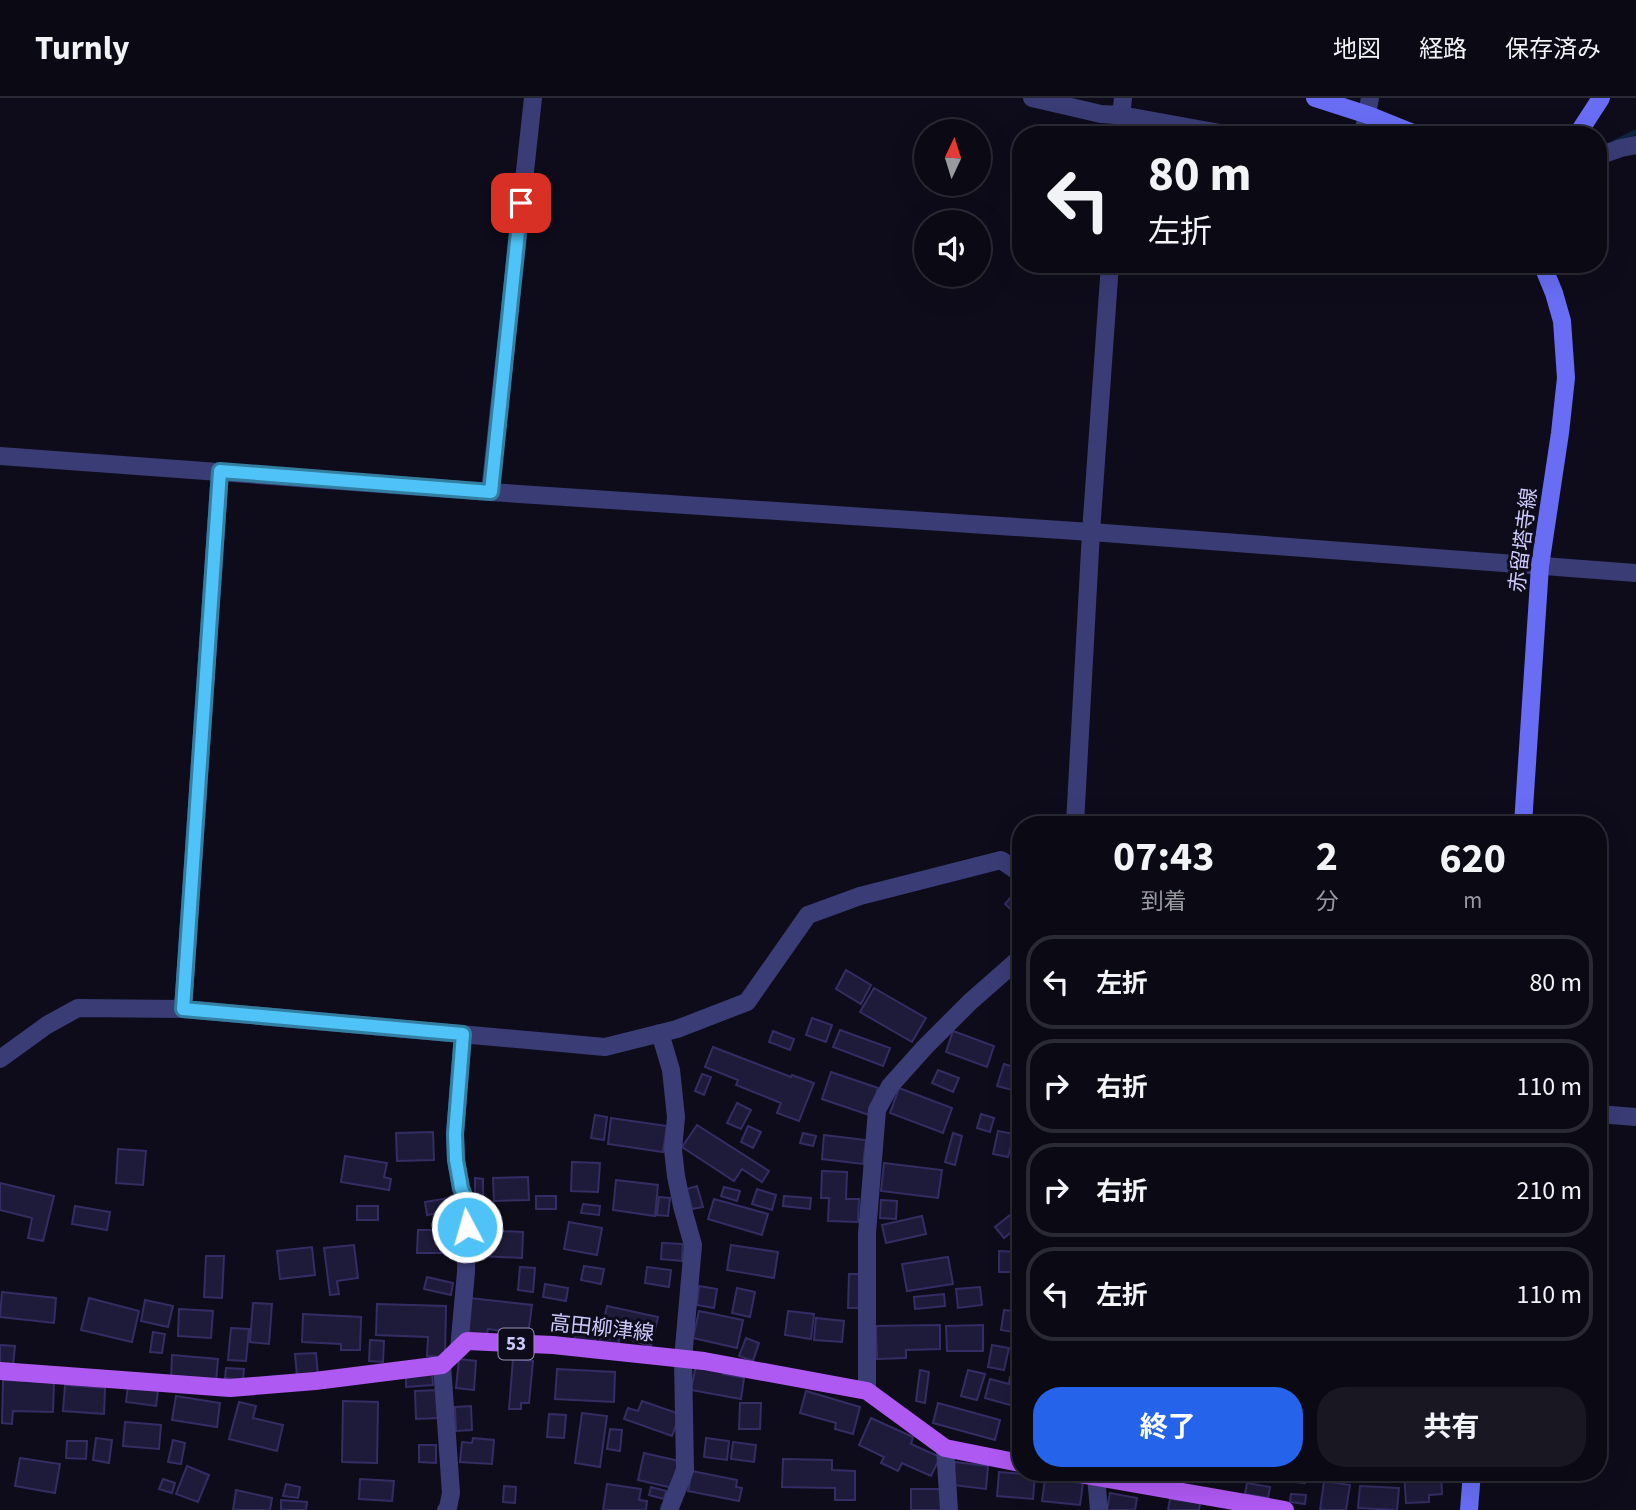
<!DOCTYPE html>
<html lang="ja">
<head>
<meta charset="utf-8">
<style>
  body { margin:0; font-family:"Source Sans 3","Noto Sans JP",sans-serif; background:#181722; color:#f1f3f6; height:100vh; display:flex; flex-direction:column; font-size:26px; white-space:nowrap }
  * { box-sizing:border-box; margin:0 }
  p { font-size:23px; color:#999aa0 }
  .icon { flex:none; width:38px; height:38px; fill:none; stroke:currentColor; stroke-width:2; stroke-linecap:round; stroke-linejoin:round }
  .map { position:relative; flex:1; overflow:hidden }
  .sheet { position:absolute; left:1012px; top:718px; width:595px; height:665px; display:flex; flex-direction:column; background:#0a0914; border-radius:28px; box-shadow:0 7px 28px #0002,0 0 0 2px #2a2a34 }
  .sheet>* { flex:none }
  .hud { position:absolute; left:1012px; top:28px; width:595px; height:147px; border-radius:28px; box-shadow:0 7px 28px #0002,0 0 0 2px #2a2a34; background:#0a0914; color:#f1f3f6; overflow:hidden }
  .needle { width:46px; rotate:4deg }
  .controls { position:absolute; left:914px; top:21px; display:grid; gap:14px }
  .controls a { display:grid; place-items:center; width:77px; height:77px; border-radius:50%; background:#0a0914; box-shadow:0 7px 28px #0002,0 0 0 2px #2a2a34; font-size:35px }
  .pin { position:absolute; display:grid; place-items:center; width:60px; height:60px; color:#fff; margin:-30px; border-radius:14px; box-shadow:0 4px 10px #0006 }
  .me { position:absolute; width:77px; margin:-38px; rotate:354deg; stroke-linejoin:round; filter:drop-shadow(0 0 5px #0008) }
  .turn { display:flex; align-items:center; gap:24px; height:147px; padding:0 21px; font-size:32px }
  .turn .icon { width:91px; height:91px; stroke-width:2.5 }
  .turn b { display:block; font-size:49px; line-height:60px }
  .eta { display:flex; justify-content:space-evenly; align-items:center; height:119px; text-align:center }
  .eta b { font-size:42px; font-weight:700; line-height:49px }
  .cta { display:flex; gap:14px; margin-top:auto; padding:14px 21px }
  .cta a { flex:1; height:80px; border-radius:28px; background:#2563eb; color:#fff; font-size:28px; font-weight:700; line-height:80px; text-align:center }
  .cta a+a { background:#181722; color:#f1f3f6 }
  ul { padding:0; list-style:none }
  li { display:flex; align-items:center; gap:21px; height:94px; margin:0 14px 10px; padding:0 7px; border:4px solid #2a2a34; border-radius:28px }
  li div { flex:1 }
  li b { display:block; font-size:26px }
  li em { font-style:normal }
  header { display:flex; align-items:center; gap:42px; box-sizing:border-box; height:98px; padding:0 35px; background:#0a0914; border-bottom:2px solid #2a2a34 }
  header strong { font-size:33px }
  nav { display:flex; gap:38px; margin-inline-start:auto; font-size:24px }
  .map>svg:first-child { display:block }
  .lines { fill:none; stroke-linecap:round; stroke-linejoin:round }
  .stream { stroke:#0e233c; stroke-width:5 }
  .building { fill:#1e1a3a; stroke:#342d64; stroke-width:2 }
  .minor { stroke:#3a3c76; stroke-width:18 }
  .secondary { stroke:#686df4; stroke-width:18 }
  .primary { stroke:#af59f3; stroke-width:18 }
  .route-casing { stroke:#337fa1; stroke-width:18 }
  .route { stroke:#4fc3f7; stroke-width:12 }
  .labels { text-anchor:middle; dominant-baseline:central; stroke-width:6; stroke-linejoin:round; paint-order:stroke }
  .shield { fill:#0e0c1a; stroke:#9390b8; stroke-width:2 }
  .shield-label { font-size:19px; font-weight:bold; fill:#ccc9fb }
  .street-label { font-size:21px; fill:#ccc9fb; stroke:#0e0c1a }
</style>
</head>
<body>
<header>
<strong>Turnly</strong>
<nav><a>地図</a><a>経路</a><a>保存済み</a></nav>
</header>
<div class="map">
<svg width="1636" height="1412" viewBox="0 0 1636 1412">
  <rect width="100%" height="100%" fill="#0e0c1a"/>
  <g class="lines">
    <path class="stream" d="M1615 44 1636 34"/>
  </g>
  <path class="building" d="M1020 789V820L1005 806Z
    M846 872 871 887 861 906 836 891Z
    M874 890 926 920 912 944 860 914Z
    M812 920 832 927 826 944 806 937Z
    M840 932 890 950 883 968 833 949Z
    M773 933 794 941 790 952 769 944Z
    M953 933 994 948 987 969 946 954Z
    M713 949 791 979 792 977 814 985 799 1023 777 1015 781 1005 736 987 738 982 705 969Z
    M1004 966 1020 971V994L997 988Z
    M938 972 959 980 953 994 932 985Z
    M831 974 878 990 869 1017 822 1001Z
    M702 976 711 979 704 997 695 993Z
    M899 990 952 1010 943 1035 890 1015Z
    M737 1005 751 1012 741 1031 727 1025Z
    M981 1016 994 1020 990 1034 977 1030Z
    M595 1017 607 1019 604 1042 591 1040Z
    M611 1020 667 1028 663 1054 608 1046Z
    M697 1027 769 1073 762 1084 742 1071 734 1083 682 1049Z
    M748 1028 761 1034 753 1050 741 1044Z
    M998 1033 1014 1036 1008 1059 993 1056Z
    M433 1034 434 1062 397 1063 396 1035Z
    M803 1035 816 1038 813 1048 800 1045Z
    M953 1035 962 1038 955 1067 945 1064Z
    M824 1037 866 1042 863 1066 822 1061Z
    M118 1051 146 1053 143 1087 116 1085Z
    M345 1058 387 1065 384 1079 391 1081 389 1092 341 1084Z
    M572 1064 600 1065 598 1094 571 1093Z
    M884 1065 942 1072 938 1100 881 1093Z
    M822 1073 847 1074 846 1101H859L858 1124 828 1123 829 1100H821Z
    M528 1079 529 1102 494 1103 493 1080Z
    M475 1080 483 1081V1101H475Z
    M616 1082 658 1087 655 1118 613 1112Z
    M0 1085 54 1098 43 1143 28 1140 32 1120 0 1112Z
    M697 1088 703 1109 692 1111 687 1091Z
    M724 1089 740 1093 737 1103 721 1098Z
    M757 1091 776 1097 772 1112 752 1106Z
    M536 1098H556V1111H536Z
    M784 1098 811 1100 810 1111 783 1108Z
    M659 1099 670 1100 668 1118 657 1117Z
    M449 1100 451 1113 427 1117 425 1104Z
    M714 1101 768 1116 762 1137 708 1121Z
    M881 1102 897 1103 896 1121 880 1120Z
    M583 1106 600 1108 599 1117 581 1115Z
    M75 1108 110 1114 107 1132 72 1126Z
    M357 1108H378V1122H357Z
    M1020 1109V1127L1004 1140 995 1129Z
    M922 1118 926 1136 886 1145 882 1127Z
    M569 1124 602 1130 597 1157 564 1151Z
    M418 1132H448V1155H417Z
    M479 1132 523 1134 522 1160 478 1158Z
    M662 1145 683 1146 682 1163 661 1161Z
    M354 1147 358 1180 337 1183 339 1196 330 1197 324 1150Z
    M731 1147 778 1154 774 1180 727 1172Z
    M312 1149 315 1177 280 1181 277 1153Z
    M999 1153 1020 1154V1174H999Z
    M206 1158H224L222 1200 204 1199Z
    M948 1159 953 1186 907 1193 902 1166Z
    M584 1168 604 1171 601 1186 581 1182Z
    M520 1169 535 1170 533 1194 518 1192Z
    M647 1169 671 1172 669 1189 645 1185Z
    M849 1176H865V1210H848Z
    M427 1179 453 1185 451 1197 424 1191Z
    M545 1186 568 1190 566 1203 543 1199Z
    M699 1188 717 1191 714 1210 697 1207Z
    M980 1189 982 1207 958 1210 956 1191Z
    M737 1190 755 1194 750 1219 732 1215Z
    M2 1194 56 1200 54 1225 0 1219Z
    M944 1196 945 1208 915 1211 914 1199Z
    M89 1200 139 1213 132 1244 81 1232Z
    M470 1200 532 1207 528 1237 488 1231 487 1237 466 1234Z
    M145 1202 173 1208 168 1229 141 1223Z
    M253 1205 272 1206 269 1246 250 1244Z
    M377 1206 446 1208 445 1259 427 1258 428 1239 376 1237Z
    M607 1208 658 1219 651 1248 633 1243V1241L620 1238 618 1250 599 1245Z
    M179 1211 213 1213 211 1240 178 1238Z
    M1004 1212 1020 1214V1235L1001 1232Z
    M699 1213 743 1222 737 1250 693 1240Z
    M788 1213 814 1216 811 1241 785 1237Z
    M303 1216 361 1219 360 1252H341V1246L302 1244Z
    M816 1220 844 1223 842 1244 814 1242Z
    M940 1227V1251L906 1252V1260L877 1261 876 1228Z
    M983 1227V1253H947L946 1228Z
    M231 1230 249 1231 246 1263 228 1262Z
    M575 1232 596 1233 595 1247 574 1246Z
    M153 1234 165 1236 162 1255 150 1254Z
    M746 1240 759 1245 753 1263 739 1258Z
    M370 1242 384 1243 383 1264 369 1263Z
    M0 1247 15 1248 13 1267 0 1266Z
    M992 1247 1009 1250 1004 1272 988 1269Z
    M316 1255 318 1277 297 1278 295 1256Z
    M172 1257 218 1261 216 1284 171 1281Z
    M459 1261 476 1263 474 1292 456 1290Z
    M513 1261 533 1263 529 1305H521V1311H509Z
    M696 1267 723 1272V1276L744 1280 741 1301 691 1292Z
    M226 1270 244 1271 243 1282 225 1280Z
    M557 1271 615 1274 614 1304 555 1301Z
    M920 1272 929 1274 925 1305 916 1303Z
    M968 1272 985 1276 977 1302 961 1298Z
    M432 1275 433 1287 406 1289V1277Z
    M1010 1279 1020 1282V1296L1017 1309 985 1300 990 1281 1009 1286Z
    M3 1282 54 1284 53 1314 13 1313 12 1326 2 1325Z
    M65 1287 105 1290 104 1316 63 1313Z
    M128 1288 158 1292 156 1308 126 1304Z
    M439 1292 440 1320 416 1321 415 1293Z
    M806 1293 860 1309 853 1336 835 1331 836 1325 800 1315Z
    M176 1298 220 1305 217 1329 172 1322Z
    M343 1303 378 1304 377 1365 342 1364Z
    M642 1303 680 1316 672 1338 624 1321 628 1310 638 1313Z
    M239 1304 256 1308 253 1320 283 1327 277 1353 229 1341Z
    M740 1305H761L760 1331H739Z
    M938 1305 1000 1322 995 1342 933 1325Z
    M471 1308 472 1332 456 1333 455 1309Z
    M582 1315 607 1318 600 1369 575 1365Z
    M549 1316 566 1317 564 1340 547 1339Z
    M871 1320 913 1339 911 1346 940 1359 931 1378 902 1365 898 1373 881 1365 884 1359 859 1347Z
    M125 1324 161 1327 159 1351 123 1348Z
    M610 1331 622 1332 620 1353 607 1351Z
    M96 1340 112 1342 109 1365 93 1362Z
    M473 1340 494 1342 492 1366 460 1364 462 1344 472 1345Z
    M706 1340 729 1343 727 1362 704 1359Z
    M173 1342 185 1345 181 1366 168 1364Z
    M67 1343H87L86 1361 66 1360Z
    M733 1344 756 1347 754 1364 731 1361Z
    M419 1347H436V1365L419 1364Z
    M644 1355 679 1363 673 1390 638 1382Z
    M20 1360 60 1366 55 1395 15 1388Z
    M783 1361 832 1362V1372L855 1373V1402H835V1390L782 1389Z
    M955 1364 988 1368 986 1391 952 1387Z
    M187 1368 209 1377 198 1404 176 1396Z
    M692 1373 737 1382 736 1389 742 1390 739 1403 688 1393Z
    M999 1374 1035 1377 1033 1401 997 1398Z
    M1144 1374H1176L1173 1386 1143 1378Z
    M1257 1374H1306L1305 1385 1256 1381Z
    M1404 1374H1441L1442 1396 1429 1397V1404L1406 1405Z
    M163 1381 175 1385 172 1395 159 1391Z
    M360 1381 394 1383 392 1403 359 1401Z
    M1045 1381 1083 1385 1080 1407 1042 1403Z
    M1324 1383 1350 1387 1346 1412H1320Z
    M1247 1385 1270 1389 1268 1400 1245 1396Z
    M286 1386 300 1389 298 1400 283 1398Z
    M607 1386 641 1391 639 1402 647 1403 646 1412H603Z
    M504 1388 516 1389 515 1405 503 1404Z
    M1360 1388 1399 1390 1397 1412 1358 1410Z
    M651 1389 666 1393 664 1401 649 1397Z
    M911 1391H941V1412H911Z
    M236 1392 272 1400 270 1412H233Z
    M1110 1395 1137 1400 1135 1412H1107Z
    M1291 1396 1306 1397 1305 1406 1290 1404Z
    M1170 1401 1200 1405 1199 1412H1168Z
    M281 1402 307 1404 306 1412H281Z"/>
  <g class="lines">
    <path class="minor" d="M1032 0 1101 16 1121 17 1231 37
      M1119 37 1123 0
      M1363 37 1370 0
      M1598 58 1621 50 1636 47
      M0 358 490 394 1091 434 1636 475
      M490 394 533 0
      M1075 726 1091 434 1110 166
      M183 911 220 373
      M660 935 671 972 676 1019 673 1052 676 1078 682 1108 693 1147 683 1261 685 1372 669 1412
      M0 961 47 927 78 910 183 911 605 949 677 931 747 904 808 817 860 798 1001 762 1020 775
      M1598 1016 1636 1019
      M459 1251 466 1174 467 1129 466 1103 461 1090 456 1062 455 1036 463 936
      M442 1267 451 1395 448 1410 446 1412
      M867 1293V1135L877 1012 890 988 925 949 970 904 1020 860
      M945 1350 949 1412
      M1096 1379 1099 1412"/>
    <path class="secondary" d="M1315 0 1371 18 1418 37
      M1577 37 1601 0
      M1523 726 1540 468 1560 335 1566 280 1562 223 1554 195 1542 166
      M1469 1412 1472 1374"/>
    <path class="primary" d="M0 1273 230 1290 315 1283 442 1267 467 1243 553 1247 704 1263 867 1293 945 1350 1020 1365
      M1068 1374 1285 1412"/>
  </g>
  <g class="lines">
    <g class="route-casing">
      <path id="route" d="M467 1129 466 1103 461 1090 456 1062 455 1036 463 936 183 911 220 373 491 394 521 105"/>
    </g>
    <use href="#route" class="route"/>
  </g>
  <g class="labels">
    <rect class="shield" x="498.5" y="1230.5" width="35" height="31" rx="5"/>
    <g class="shield-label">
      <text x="516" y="1246">53</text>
    </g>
    <g class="street-label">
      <text transform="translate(1523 442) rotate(-83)">赤留塔寺線</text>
      <text transform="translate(602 1230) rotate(6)">高田柳津線</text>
    </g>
  </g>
</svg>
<div class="controls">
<a><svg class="needle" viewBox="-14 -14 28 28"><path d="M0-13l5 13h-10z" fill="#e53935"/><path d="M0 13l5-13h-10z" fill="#999aa0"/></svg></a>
<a><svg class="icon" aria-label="sound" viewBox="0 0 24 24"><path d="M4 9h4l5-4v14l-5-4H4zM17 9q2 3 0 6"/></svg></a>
</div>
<div class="pin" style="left:521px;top:105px;background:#d93025"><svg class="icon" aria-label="arrive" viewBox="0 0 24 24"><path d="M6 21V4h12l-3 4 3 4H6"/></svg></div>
<svg class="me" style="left:467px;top:1129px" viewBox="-20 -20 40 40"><circle r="17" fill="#4fc3f7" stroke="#fff" stroke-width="3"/><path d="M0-11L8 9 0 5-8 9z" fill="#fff"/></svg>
<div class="hud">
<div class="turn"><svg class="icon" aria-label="left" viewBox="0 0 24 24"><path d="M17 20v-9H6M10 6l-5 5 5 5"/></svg><div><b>80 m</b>左折</div></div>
</div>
<section class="sheet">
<div class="eta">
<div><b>07:43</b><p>到着</p></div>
<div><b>2</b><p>分</p></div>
<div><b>620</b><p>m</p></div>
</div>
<ul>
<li><svg class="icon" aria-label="left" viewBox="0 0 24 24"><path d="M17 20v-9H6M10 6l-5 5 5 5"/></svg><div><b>左折</b></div><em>80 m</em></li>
<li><svg class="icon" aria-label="right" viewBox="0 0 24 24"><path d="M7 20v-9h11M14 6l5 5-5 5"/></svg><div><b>右折</b></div><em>110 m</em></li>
<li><svg class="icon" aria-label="right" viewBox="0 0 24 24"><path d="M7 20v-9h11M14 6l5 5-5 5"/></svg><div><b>右折</b></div><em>210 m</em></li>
<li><svg class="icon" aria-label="left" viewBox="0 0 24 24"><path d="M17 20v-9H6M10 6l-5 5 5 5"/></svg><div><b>左折</b></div><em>110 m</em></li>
</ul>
<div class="cta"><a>終了</a><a>共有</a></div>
</section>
</div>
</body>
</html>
